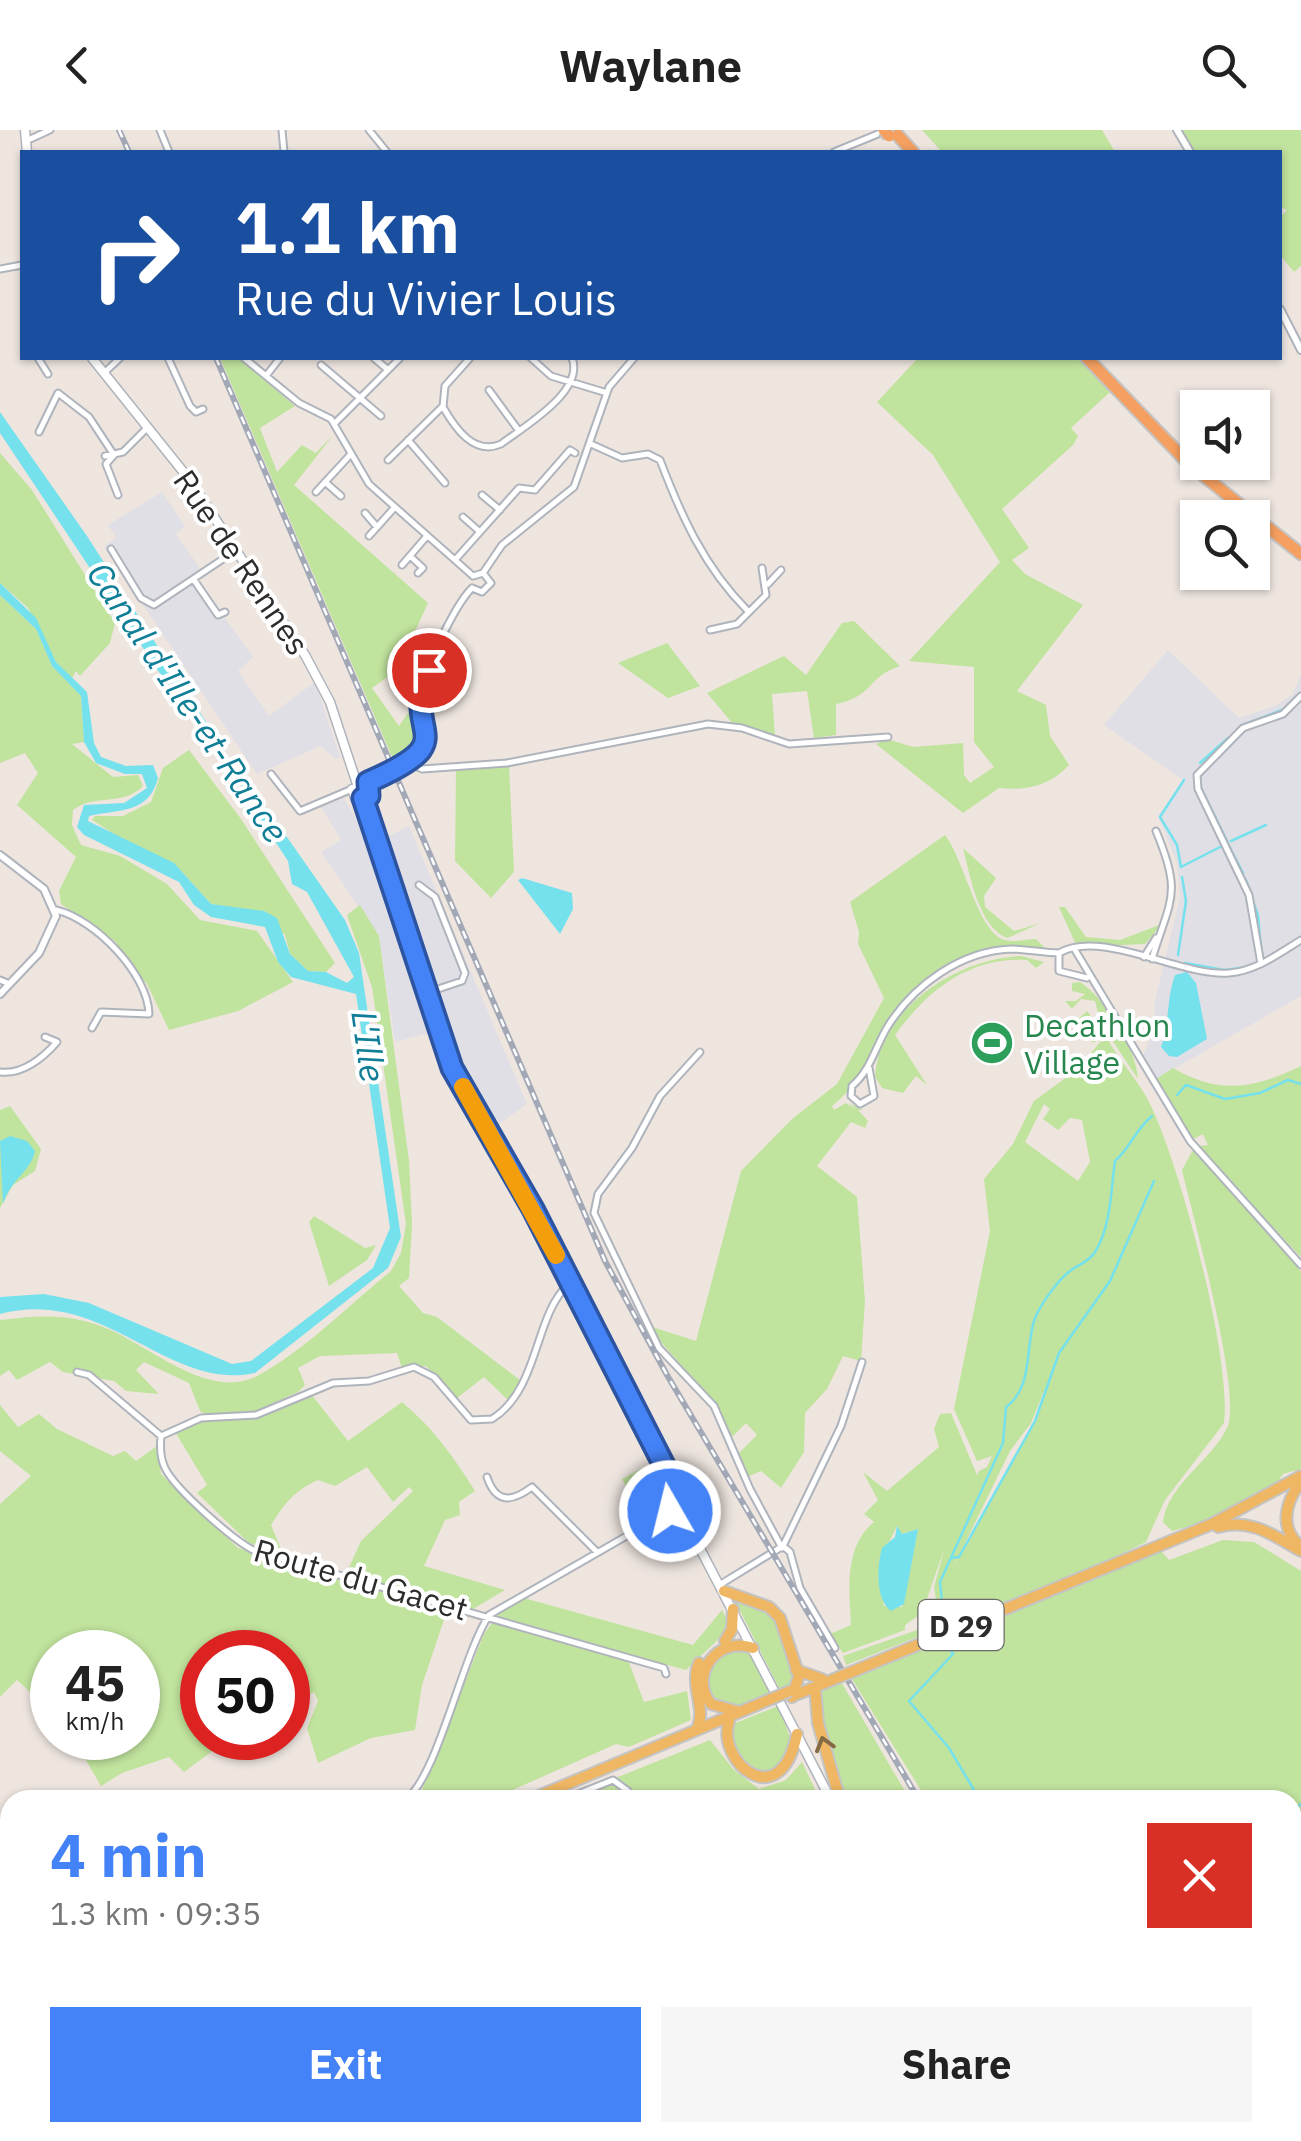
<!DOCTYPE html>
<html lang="en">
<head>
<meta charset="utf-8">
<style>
  body { margin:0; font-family:"IBM Plex Sans",sans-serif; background:#f6f6f6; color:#222; height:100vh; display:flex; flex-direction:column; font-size:38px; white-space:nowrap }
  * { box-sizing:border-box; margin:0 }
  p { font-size:32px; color:#767676 }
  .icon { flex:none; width:55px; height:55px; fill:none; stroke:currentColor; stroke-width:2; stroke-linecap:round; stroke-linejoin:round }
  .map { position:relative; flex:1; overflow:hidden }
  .details { position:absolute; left:0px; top:1660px; width:1302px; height:352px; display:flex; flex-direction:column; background:#fff; border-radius:30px 30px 0 0; box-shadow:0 2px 8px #0004 }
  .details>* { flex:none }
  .hud { position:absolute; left:20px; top:20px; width:1262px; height:210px; border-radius:0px; box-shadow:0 2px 8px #0004; background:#1a4fa0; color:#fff; overflow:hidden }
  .fabs { position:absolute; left:1180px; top:260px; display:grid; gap:20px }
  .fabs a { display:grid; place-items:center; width:90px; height:90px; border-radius:0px; background:#fff; box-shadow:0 2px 8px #0004; font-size:50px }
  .speed { position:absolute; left:30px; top:1500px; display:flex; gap:20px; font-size:50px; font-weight:700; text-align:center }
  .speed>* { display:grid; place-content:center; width:130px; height:130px; border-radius:50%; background:#fff; box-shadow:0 2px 8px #0004; line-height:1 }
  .speed small { font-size:25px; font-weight:400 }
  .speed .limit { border:15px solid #d22; background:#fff; color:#111 }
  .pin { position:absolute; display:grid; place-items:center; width:85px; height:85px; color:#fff; margin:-42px; border:5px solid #fff; border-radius:50%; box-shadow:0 2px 10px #0007 }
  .me { position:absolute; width:110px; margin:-55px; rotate:352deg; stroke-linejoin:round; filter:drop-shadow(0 0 8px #0008) }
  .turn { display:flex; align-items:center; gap:35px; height:210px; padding:0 50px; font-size:45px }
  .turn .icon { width:130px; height:130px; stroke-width:2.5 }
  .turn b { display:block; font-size:70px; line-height:85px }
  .round { display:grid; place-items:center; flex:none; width:105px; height:105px; border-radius:0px; background:#f6f6f6 }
  .headline { display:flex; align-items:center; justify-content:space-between; height:170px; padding:0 50px }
  h1 { font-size:60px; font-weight:800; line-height:75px; color:#4382f7 }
  .cta { display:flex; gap:20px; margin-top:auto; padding:20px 50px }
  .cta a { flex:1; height:115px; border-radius:0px; background:#4382f7; color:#fff; font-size:40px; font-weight:800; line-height:115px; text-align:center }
  .cta a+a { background:#f6f6f6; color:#222 }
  header { display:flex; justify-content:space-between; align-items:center; height:130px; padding:0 50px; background:#fff; font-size:45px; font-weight:800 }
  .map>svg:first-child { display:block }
  .industrial { fill:#e0dfe6 }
  .green { fill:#c0e39d; fill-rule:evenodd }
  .water { fill:#75e1ed }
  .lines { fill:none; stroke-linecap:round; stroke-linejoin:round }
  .stream { stroke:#75e1ed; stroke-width:2.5 }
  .minor-casing { stroke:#afb4bc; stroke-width:9 }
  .tertiary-casing { stroke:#afb4bc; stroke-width:10 }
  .secondary-casing { stroke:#afb4bc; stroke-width:11 }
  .primary-casing { stroke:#c4c4c4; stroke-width:14 }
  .trunk-casing { stroke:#c4c4c4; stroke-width:15 }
  .minor { stroke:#fff; stroke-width:5 }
  .tertiary { stroke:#fff; stroke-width:6 }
  .secondary { stroke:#fff; stroke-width:8 }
  .primary { stroke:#efb763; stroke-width:10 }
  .trunk { stroke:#f59f60; stroke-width:11 }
  .rail-casing { stroke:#a2a8b6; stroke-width:6 }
  .rail { stroke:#fff; stroke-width:2.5; stroke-dasharray:8; stroke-linecap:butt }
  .primary-bridge-casing { stroke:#c4c4c4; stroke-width:14; stroke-linecap:butt }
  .trunk-bridge-casing { stroke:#c4c4c4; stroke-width:15; stroke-linecap:butt }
  .primary-bridge { stroke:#efb763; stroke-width:10 }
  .trunk-bridge { stroke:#f59f60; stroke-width:11 }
  .oneway { stroke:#846b45 }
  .route-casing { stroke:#2c54a1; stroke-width:25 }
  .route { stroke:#4382f7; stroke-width:18 }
  .slow { stroke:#f59e0b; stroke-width:18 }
  .labels { text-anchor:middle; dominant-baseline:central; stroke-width:8; stroke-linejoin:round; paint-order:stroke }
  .shield { fill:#fff; stroke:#6b6b6b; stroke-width:2.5 }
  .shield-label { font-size:30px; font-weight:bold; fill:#2c2c2c }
  .street-label { font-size:32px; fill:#2c2c2c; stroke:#fff }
  .leisure-label { font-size:32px; fill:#27864d; stroke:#fff; text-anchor:start }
  .water-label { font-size:35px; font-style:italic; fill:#107e96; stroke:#fff }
</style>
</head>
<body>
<header><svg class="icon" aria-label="back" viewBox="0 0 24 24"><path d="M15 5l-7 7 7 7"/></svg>Waylane<svg class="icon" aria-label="search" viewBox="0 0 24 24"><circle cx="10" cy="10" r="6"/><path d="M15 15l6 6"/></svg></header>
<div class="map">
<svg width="1301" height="2011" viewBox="0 0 1301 2011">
  <rect width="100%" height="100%" fill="#eee5df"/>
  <path class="industrial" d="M162 362 185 396 176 404 199 437V453L253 527 238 541 269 586 315 552 340 627 335 629 321 616 257 644 104 417 116 407 108 395Z
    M1168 520 1239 588 1277 575 1292 565 1301 545V866L1156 949 1143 926 1156 895 1154 875 1180 767 1177 733 1158 686 1183 650 1104 595Z
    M344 668 371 715 409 696 527 974 492 999 461 947 443 899 395 912 379 806 321 722 341 710 321 677Z"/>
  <path class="green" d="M922 0H1102L1115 22H942Z
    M1182 0H1301V136L1294 142 1280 125V87L1287 80 1280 77V22H1195Z
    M220 228H238L295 276 260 298 277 342 302 315 316 323 334 304 294 355 428 473 405 523 410 531 372 558 399 596 408 583 420 586C429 612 419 625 396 636Z
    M918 228H1077L1110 262 1071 298 1078 306 1073 315 1002 379 1029 418 1012 430 1025 444 1083 475 1017 561 1046 575 1050 606 1069 635C1050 656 1026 661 999 658L963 683 876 614 887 609 913 617 963 613 964 645 970 653 994 637 974 612V537L909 531 1000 432 933 325 877 272Z
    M0 323 32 360 115 493 110 513 80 546 76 541 72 548 56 532 28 478 0 453Z
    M0 465 36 499 52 536 81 566 84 612 72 614 113 647 138 645 143 656C123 677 95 663 73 680L72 695 81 715 120 726 167 754 200 790 257 801 293 852 238 881 169 900 147 854 124 829 116 812 61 774 59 761 76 727 17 675 38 643 25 623 0 633Z
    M854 491 900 536C866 547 875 566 836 574V605L814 608 807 561 772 564 775 607 733 594 707 563 784 526 806 545 842 493Z
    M667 513 700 556 668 568 618 533Z
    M189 620 241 689 335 833 326 842 308 841 290 824 285 805 256 781 211 774 174 733 133 716 92 690 95 686H123L151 672 163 638Z
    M509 634 514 742 491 768 455 731 456 639Z
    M945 705C965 731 978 803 1005 810 1014 813 1026 809 1036 809L1048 821C985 808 922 841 887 894 866 927 865 950 832 976L834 980 846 973 856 980 849 973 863 980H858L868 991 865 998 851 992 817 1036 857 1067 865 1171 861 1231 843 1226 827 1259 805 1283 804 1322 781 1358 761 1341 747 1347 737 1325 757 1305 746 1293 731 1308C712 1257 679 1239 649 1196L696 1211 741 1041 792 989 837 954 884 868 858 814 859 802 850 772Z
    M963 718 996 748 984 766 985 777 1014 801 1041 793 1007 808C979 797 970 746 963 718Z
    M360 775 379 806 409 1031 412 1094 409 1148 399 1156 423 1183 437 1187 520 1250 509 1271 484 1247 457 1268 426 1236 402 1238 397 1223 320 1226 298 1238 305 1255 298 1262 254 1282 207 1285 200 1281 189 1253 144 1232 136 1240 159 1264 126 1261 114 1251 63 1242 50 1232 17 1250 9 1240 0 1246V1190C35 1186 63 1183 98 1195 144 1210 208 1274 259 1245 306 1219 349 1175 391 1141L401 1123 406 1094 372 857 347 785Z
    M1059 777H1065L1086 807 1120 810 1162 794 1145 814 1077 817Z
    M1021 826 1044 832 1036 838 1027 830C969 826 927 861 895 905L927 955 916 946 903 963 882 958 875 947C879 878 958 828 1021 826Z
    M1080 852C1106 869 1136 918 1138 949L1108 904 1093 913 1076 891 1087 881 1103 902 1095 871 1081 869 1072 879 1065 871H1076L1085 864 1072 861V853Z
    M1108 910C1121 933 1139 951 1150 974 1180 1035 1232 1228 1224 1293L1165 1370 1146 1412 1117 1426 1121 1427 846 1535 843 1526 963 1484 960 1477 926 1491 925 1486 937 1476 934 1457 945 1417 922 1483 905 1495V1500L843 1523 830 1504 851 1495C849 1460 844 1416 874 1392L864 1384 878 1370 863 1342 887 1361 939 1317 934 1299 940 1284 951 1283 977 1345 946 1415 979 1341 987 1337 992 1326 977 1331 954 1279 990 1101 984 1049 1013 1014 1034 971 1078 939 1100 912ZM1044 974 1050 979 1043 989 1058 1000 1070 988 1082 990 1090 1032 1078 1051 1025 1012ZM1055 1235 1036 1290 953 1438 1010 1321 1031 1293ZM897 1396 901 1404 918 1399 902 1477 884 1476 879 1433Z
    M1301 936V1127L1209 1030 1199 1016 1208 1015 1203 1004 1192 1010 1156 949 1173 938C1219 965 1254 959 1301 936Z
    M10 976 41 1019 35 1041 13 1055 0 1078V980Z
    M1193 1020 1287 1119 1301 1142V1339L1283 1344 1277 1353 1204 1392 1172 1401 1163 1392C1168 1354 1211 1331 1227 1298 1243 1265 1192 1083 1182 1040Z
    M314 1086 365 1118 376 1115 367 1130 329 1156 309 1092Z
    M311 1264 348 1311 402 1272C433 1298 454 1327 475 1361L459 1372 460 1385 445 1390 424 1436 505 1460 473 1479 365 1449 362 1456 447 1481 422 1555 415 1600 371 1608 318 1633 307 1598 318 1571 314 1562 288 1576V1522H202V1608H230L184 1642 169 1627 122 1643 101 1656 73 1608H138V1522H52V1582L17 1550 0 1567V1374L31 1346 0 1321V1275L18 1297 39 1284 57 1299 113 1326 125 1321 136 1331 157 1316 161 1344 238 1418 345 1446 361 1411 413 1361 409 1357 393 1372 367 1337 335 1356 318 1350C294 1361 285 1373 271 1395L283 1424 249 1413 197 1363 207 1355 174 1300 201 1290 255 1288Z
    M654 1332 668 1368 667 1374 645 1389 622 1349Z
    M1223 1410 1254 1412 1301 1441V1788L1293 1794 1292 1670H927L850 1546 1161 1421 1169 1430Z
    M524 1468 693 1515 722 1480 728 1492 724 1504 686 1540 636 1526 629 1533 644 1572 687 1561 691 1590 629 1617 616 1614 490 1670H418L484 1504 503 1478Z
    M734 1469 770 1481 780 1498 795 1554 781 1562Z
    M734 1518 748 1520 772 1565 737 1578 710 1568 706 1539Z
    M840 1550 910 1670H846L817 1576 818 1561Z
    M778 1576 792 1612 791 1623 769 1644 751 1640 732 1611 733 1594Z
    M710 1610 734 1640 759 1659 786 1650 802 1632 820 1670H690L684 1665 678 1670H561Z
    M1301 1799V2011H1113L1117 2002H1292V1805Z
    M485 2002H759L761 2011H480Z
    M790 2002H970L973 2011H791Z
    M321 2003H474L469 2011H330Z"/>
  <path class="water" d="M0 282 87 406 263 681 268 680 345 790 359 823 401 1107 388 1138 255 1243C168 1262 104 1156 0 1184V1167L44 1164 89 1173 232 1234 251 1231 373 1138 390 1098 356 864 291 847 278 832 265 797 211 787 194 775 179 752 84 705 77 697 84 675 124 673 147 658 142 644H125L96 633 84 612 81 566 52 536 36 499 0 465V453L36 488 56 532 87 562 94 613 101 627 126 636 153 635 158 648C149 684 119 679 89 686L88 691 174 733 211 774 264 781 277 788 290 824 308 841 326 842 347 853 354 847 307 762 292 754 288 731 259 687 261 683 175 566 0 303Z
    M522 748 572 763 573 779 560 804 518 750Z
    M1187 842 1196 853 1207 909 1177 927 1169 926 1161 917C1170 893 1166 870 1175 845Z
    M10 1006 27 1011 35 1021C31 1041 11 1049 3 1074L0 1011Z
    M897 1396 902 1404 918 1399 904 1474 891 1481C875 1469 877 1436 882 1418L895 1407Z"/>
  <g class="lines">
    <path class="stream" d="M1243 595 1287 578
      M1236 601 1240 597
      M1200 633 1228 608
      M1184 650 1160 687 1177 715 1181 737 1222 716
      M1200 656 1228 713
      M1231 711 1266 695
      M1229 716 1243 743
      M1246 750 1258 786 1261 818
      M1178 825 1186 771 1182 747
      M1270 826 1282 819
      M1185 833 1224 840 1248 837
      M1177 965 1186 955 1225 969 1260 963 1288 950 1301 954
      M951 1428 959 1427 1035 1291 1059 1223 1110 1151 1154 1051
      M943 1482 940 1452 1003 1313 1006 1277C1033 1257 1025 1221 1034 1191 1039 1176 1057 1151 1070 1141 1079 1134 1089 1132 1095 1122 1111 1097 1111 1059 1115 1031 1131 1017 1135 1000 1152 986
      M947 1514 953 1524 909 1571 949 1618 980 1670
      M1292 1681 1301 1674"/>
    <g class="minor-casing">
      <path id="minor" d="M160 0 169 22
        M282 0 284 22
        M369 0 387 22
        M26 11 50 0
        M834 22 885 1
        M0 139 22 135
        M38 228 48 244
        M168 228 190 276 196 282 203 279
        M244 228 299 273 331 289 369 354 473 446
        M374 228 387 239
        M470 228 445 256 443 277C455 298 474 326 501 314 525 296 585 261 572 228
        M531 228 551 246 607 263
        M321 235 381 286
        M104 243 120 228
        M266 246 280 228
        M489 260 519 301
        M336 292 400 228
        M39 302 58 263 89 287 114 325 106 334 118 365
        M408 310 445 353
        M591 314 622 328 648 324 660 330C681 385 704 437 747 480
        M105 326 123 322 148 297
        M388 330 442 277
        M325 352 341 366
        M316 362 351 324
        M482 365 500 380
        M365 383 377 397
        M463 387 480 402
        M369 406 395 377
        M111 419 141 468 154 475 235 421
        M410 426 423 438 418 443
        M455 430 519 358 535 360 570 320 575 323
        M402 435 427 406
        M483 443 502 415 574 357 609 257 634 228
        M194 450 218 485 225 482
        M768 454 781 440
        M472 458 482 462 491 453 483 443 473 446
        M710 500 737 494 766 465 762 438
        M409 633 422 639 507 633 708 594 742 598 789 614 888 607
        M271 644 300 681 352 659
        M365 654C383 644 415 638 425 618 433 603 421 587 420 572 419 548 455 475 472 458
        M419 755 435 767 465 843 462 851 426 863
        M56 780C95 789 148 844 149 884L101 882 92 898
        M1075 820 1190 1011 1301 1135
        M1144 827 1156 808
        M1152 829C1170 769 1183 765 1156 701
        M1261 834 1249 765 1198 659 1197 645 1243 598 1283 584 1301 566
        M1087 848 1059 841V823C1101 798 1181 847 1229 843 1256 841 1278 824 1301 810
        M0 850 10 854
        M700 922 660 966 632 1018 598 1064 594 1083 659 1218 714 1276 750 1359 782 1418
        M869 938 874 966 860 974 851 966 852 956C871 940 875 917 888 896 914 855 961 821 1011 819 1028 819 1043 823 1059 823
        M0 942C22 945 43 928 57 912L45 907
        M569 1154C534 1184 540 1259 492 1289L471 1290 434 1247 414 1237 369 1251 333 1253 256 1285 201 1288 161 1306C160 1316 160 1328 165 1338 175 1359 234 1411 255 1421L664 1538 666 1544
        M77 1242 89 1245 161 1306
        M487 1347C496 1374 512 1372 532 1357L597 1422
        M783 1416 790 1422 800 1458 835 1518
        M721 1454 783 1416 841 1296 862 1232
        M405 1670C437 1649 462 1526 489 1485L670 1381
        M563 1670 613 1650 628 1661
        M1292 1800 1301 1794
        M0 1849H10
        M0 1888 10 1880
        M474 2011 479 2002
        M1008 2011 1009 2002
        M1107 2011 1111 2002"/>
    </g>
    <g class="tertiary-casing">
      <path id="tertiary" d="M1177 0 1190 22
        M1280 179 1301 220
        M0 725 44 759 56 786 39 823 0 864"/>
    </g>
    <g class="secondary-casing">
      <path id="secondary" d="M25 0 27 22
        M92 228 189 349 305 525 330 572 358 657
        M358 657 365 654 369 666 363 668
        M358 657 352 659 356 670 363 668
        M363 668 452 938 533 1079 667 1346 674 1375
        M683 1386 831 1670
        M679 1388 684 1378 676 1374 671 1384 682 1392
        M981 2002 983 2011"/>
    </g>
    <g class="primary-casing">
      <path id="primary" d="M1218 1397C1251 1388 1273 1405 1301 1421
        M1300 1416C1279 1398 1285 1372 1301 1352
        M724 1461 769 1477 780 1488 799 1546 792 1567
        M725 1511 732 1499 733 1479
        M796 1540 822 1549
        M849 1543 1212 1394 1301 1346
        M815 1557 818 1593 840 1670
        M793 1566 839 1547
        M736 1581 711 1574C688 1545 718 1505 753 1518
        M729 1592C716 1631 780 1687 797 1604
        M697 1599C707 1578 689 1556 699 1533
        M529 1670 766 1571
        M54 2011 63 2002"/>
    </g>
    <g class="trunk-casing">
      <path id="trunk" d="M893 0 913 22
        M1087 228 1188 333 1301 424"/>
    </g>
    <use href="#minor" class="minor"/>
    <use href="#tertiary" class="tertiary"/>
    <use href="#secondary" class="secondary"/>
    <use href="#primary" class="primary"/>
    <use href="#trunk" class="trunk"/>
    <g class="rail-casing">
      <path id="rail" d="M119 0 129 22
        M216 228 605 1131 667 1245 919 1670
        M1073 2002 1075 2011"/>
    </g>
    <use href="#rail" class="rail"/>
    <g class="primary-bridge-casing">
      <path id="primary-bridge" d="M839 1547 849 1543
        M766 1571 790 1561"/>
    </g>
    <g class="trunk-bridge-casing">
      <path id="trunk-bridge" d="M884 0 889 6"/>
    </g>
    <use href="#primary-bridge" class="primary-bridge"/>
    <use href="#trunk-bridge" class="trunk-bridge"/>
  </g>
  <defs><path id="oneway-chevron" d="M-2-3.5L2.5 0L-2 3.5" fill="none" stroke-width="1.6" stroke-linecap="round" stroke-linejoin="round" transform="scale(2.5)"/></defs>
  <use class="oneway" href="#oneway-chevron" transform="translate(824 1614) rotate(-106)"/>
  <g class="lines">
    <g class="route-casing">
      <path id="route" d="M429 540C399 606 469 608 368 652L369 666 363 668 452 938 533 1079 671 1349 678 1374 670 1381"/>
    </g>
    <use href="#route" class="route"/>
    <path class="slow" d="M463 957 556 1125"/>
  </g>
  <defs>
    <g id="stadium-disc" transform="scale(2.25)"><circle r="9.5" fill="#2e9e5b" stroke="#fff"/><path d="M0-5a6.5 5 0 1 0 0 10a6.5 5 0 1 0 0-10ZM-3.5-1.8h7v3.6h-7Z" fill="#fff"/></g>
  </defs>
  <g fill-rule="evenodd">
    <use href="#stadium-disc" x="992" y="913"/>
  </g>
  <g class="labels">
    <rect class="shield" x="918.5" y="1470" width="85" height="50" rx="8"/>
    <g class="shield-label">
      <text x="961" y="1495">D 29</text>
    </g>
    <g class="street-label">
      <text transform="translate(242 432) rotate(56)">Rue de Rennes</text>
      <text transform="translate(361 1449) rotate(16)">Route du Gacet</text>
    </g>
    <g class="leisure-label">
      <text x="1024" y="895">Decathlon<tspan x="1024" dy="37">Village</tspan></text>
    </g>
    <g class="water-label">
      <text transform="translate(188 572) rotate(56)">Canal d'Ille-et-Rance</text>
      <text transform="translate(369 916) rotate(82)">L'Ille</text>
    </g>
  </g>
</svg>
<div class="fabs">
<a><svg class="icon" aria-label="sound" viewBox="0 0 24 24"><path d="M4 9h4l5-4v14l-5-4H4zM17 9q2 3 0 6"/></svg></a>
<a><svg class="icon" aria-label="search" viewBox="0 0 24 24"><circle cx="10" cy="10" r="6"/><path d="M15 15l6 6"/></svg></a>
</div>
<div class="speed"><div>45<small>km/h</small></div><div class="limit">50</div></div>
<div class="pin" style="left:429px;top:540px;background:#d93025"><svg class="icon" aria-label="arrive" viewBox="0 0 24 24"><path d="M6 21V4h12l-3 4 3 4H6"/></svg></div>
<svg class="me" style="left:670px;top:1381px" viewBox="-20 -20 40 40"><circle r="17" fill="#4382f7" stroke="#fff" stroke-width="3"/><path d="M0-11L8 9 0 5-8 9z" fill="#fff"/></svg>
<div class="hud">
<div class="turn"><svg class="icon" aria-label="right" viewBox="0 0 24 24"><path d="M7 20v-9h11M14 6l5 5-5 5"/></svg><div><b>1.1 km</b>Rue du Vivier Louis</div></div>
</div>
<section class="details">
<div class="headline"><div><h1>4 min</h1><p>1.3 km · 09:35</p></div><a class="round" style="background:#d93025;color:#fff"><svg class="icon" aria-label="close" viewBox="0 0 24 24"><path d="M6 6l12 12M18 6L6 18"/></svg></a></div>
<div class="cta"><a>Exit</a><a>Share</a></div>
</section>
</div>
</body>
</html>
